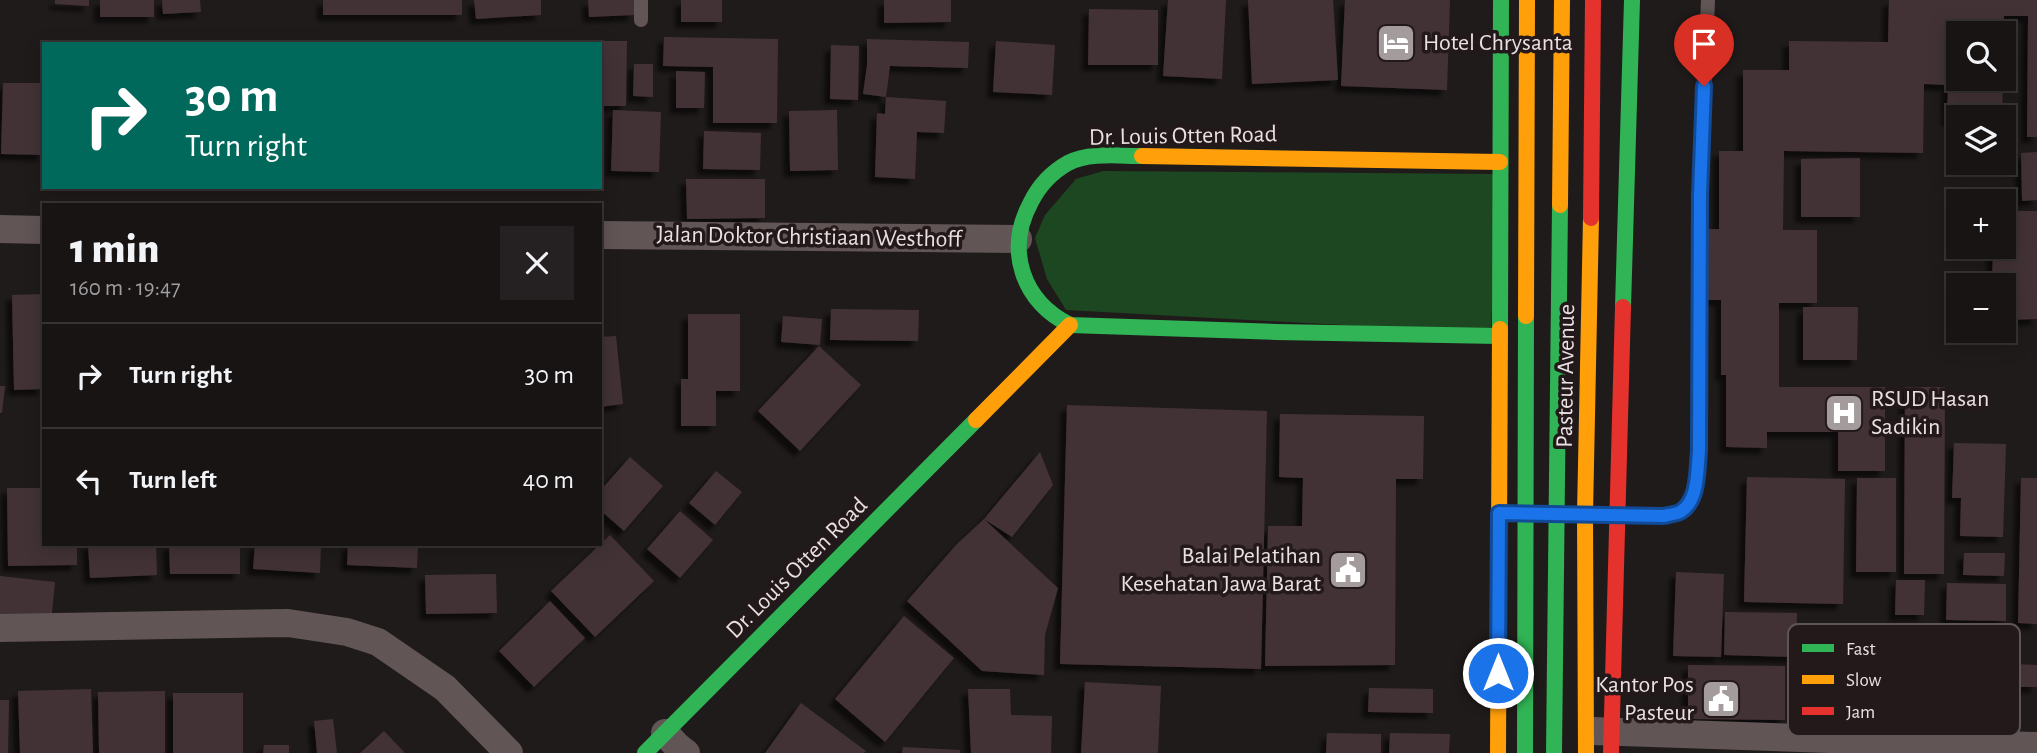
<!DOCTYPE html>
<html lang="en">
<head>
<meta charset="utf-8">
<style>
  body { margin:0; font-family:"Alegreya Sans",sans-serif; background:#252122; color:#f1f3f6; height:100vh; display:flex; flex-direction:column; font-size:26px; white-space:nowrap }
  * { box-sizing:border-box; margin:0 }
  p { font-size:23px; color:#9f9ea0 }
  .icon { flex:none; width:38px; height:38px; fill:none; stroke:currentColor; stroke-width:2; stroke-linecap:round; stroke-linejoin:round }
  .map { position:relative; flex:1; overflow:hidden }
  .drawer { position:absolute; left:42px; top:203px; width:560px; height:343px; display:flex; flex-direction:column; background:#181414; border-radius:0px; box-shadow:0 4px 18px #0003,0 0 0 2px #363334 }
  .drawer>* { flex:none }
  .top-card { position:absolute; left:42px; top:42px; width:560px; height:147px; border-radius:0px; box-shadow:0 4px 18px #0003,0 0 0 2px #363334; background:#00695c; color:#fff; overflow:hidden }
  .buttons { position:absolute; left:1946px; top:21px; display:grid; gap:14px }
  .buttons a { display:grid; place-items:center; width:70px; height:70px; border-radius:0px; background:#181414; box-shadow:0 4px 18px #0003,0 0 0 2px #363334; font-size:35px }
  .pin { position:absolute; display:grid; place-items:center; width:60px; height:60px; color:#fff; margin:-72px -30px; border-radius:50% 50% 50% 0; rotate:-45deg; box-shadow:0 0 7px #0007 }
  .pin .icon { rotate:45deg }
  .me { position:absolute; width:77px; margin:-38px; rotate:0deg; stroke-linejoin:round; filter:drop-shadow(0 0 5px #0008) }
  .turn { display:flex; align-items:center; gap:24px; height:147px; padding:0 28px; font-size:32px }
  .turn .icon { width:91px; height:91px; stroke-width:2.5 }
  .turn b { display:block; font-size:49px; line-height:60px }
  .round { display:grid; place-items:center; flex:none; width:74px; height:74px; border-radius:0px; background:#252122 }
  .overview { display:flex; align-items:center; justify-content:space-between; height:119px; padding:0 28px }
  h1 { font-size:42px; font-weight:800; line-height:52px }
  ul { padding:0; list-style:none }
  li { display:flex; align-items:center; gap:21px; height:105px; padding:0 28px; border-top:2px solid #363334 }
  li div { flex:1 }
  li b { display:block; font-size:26px }
  li em { font-style:normal }
  .map>svg:first-child { display:block }
  .green { fill:#1d4720 }
  .building { fill:#433235; filter:url(#shadow) }
  .lines { fill:none; stroke-linecap:round; stroke-linejoin:round }
  .lane { stroke:#615556; stroke-width:14 }
  .street { stroke:#615556; stroke-width:28 }
  .fast { stroke:#30b455; stroke-width:16 }
  .slow { stroke:#ff9f0a; stroke-width:16 }
  .jam { stroke:#e5322d; stroke-width:16 }
  .fast-bridge { stroke:#30b455; stroke-width:16 }
  .slow-bridge { stroke:#ff9f0a; stroke-width:16 }
  .jam-bridge { stroke:#e5322d; stroke-width:16 }
  .route-casing { stroke:#114b97; stroke-width:18 }
  .route { stroke:#1a73e8; stroke-width:12 }
  .labels { text-anchor:middle; dominant-baseline:central; stroke-width:7; stroke-linejoin:round; paint-order:stroke }
  .poi-label { font-size:24px; fill:#e9e0e1; stroke:#23181a; text-anchor:start }
  .street-label { font-size:24px; fill:#e9e0e1; stroke:#23181a }
  .key { fill:#23181a; stroke:#5e5456; stroke-width:2 }
  .key-label { font-size:19px; fill:#e9e0e1 }
</style>
</head>
<body>
<div class="map">
<svg width="2037" height="753" viewBox="0 0 2037 753">
  <defs>
    <filter id="shadow"><feDropShadow dx="-6" dy="6" stdDeviation="2" flood-color="#0009"/></filter>
  </defs>
  <rect width="100%" height="100%" fill="#201b1b"/>
  <path class="green" d="M1103 171 1497 174 1491 333 1066 310 1047 279 1035 238 1045 215 1076 179Z"/>
  <path class="building" d="M55 0H89V6L55 4Z
    M100 0H154V17H100Z
    M162 0H200L201 12 163 14Z
    M323 0H462V15H323Z
    M474 0H541V15L476 19Z
    M588 0H634V15L589 17Z
    M681 0H722V22H681Z
    M884 0H951V22L884 23Z
    M1168 0H1226L1222 79 1163 76Z
    M1248 0H1333L1338 80 1252 84Z
    M1345 0H1450L1447 90 1341 86Z
    M1889 0H2037V137H2027L2028 16H2004V33H1958V79H2003L2002 117H1958V120H1947L1948 85 1924 84 1923 153 1784 151 1783 230H1817V303H1779V387H1885V471H1838V432H1767V448L1726 447V375H1721V300H1705V229H1719V151H1743V70H1789V41L1888 42Z
    M1089 9 1158 10V65H1088Z
    M664 37 778 39 777 123H713V67L663 66Z
    M867 39 969 42 968 68 890 66 886 97 863 94 867 65Z
    M587 41H627L626 106H600V44H587Z
    M996 41 1055 45 1052 95 993 92Z
    M831 45 859 46 858 100 830 99Z
    M634 64H653V97L633 96Z
    M676 71 705 72 704 108H676Z
    M3 83H44V155L1 154Z
    M886 97 946 101 944 133 917 132 915 179 875 177 877 113 885 114Z
    M613 110 661 112 659 172 611 171Z
    M837 110 838 170 790 171 789 111Z
    M704 131 761 133 760 170 703 169Z
    M2037 152V200L2022 201 2021 153Z
    M1860 158V217H1801V159Z
    M686 179H765V218L687 219Z
    M2004 211H2037V319L2004 320V285H1992L1993 247H2004Z
    M44 294V389L14 390 12 295Z
    M1803 307H1858L1857 360H1803Z
    M831 309 919 310 918 341 830 340Z
    M688 314H740V391H716V426H681V379H688Z
    M783 316 822 319 820 345 781 342Z
    M616 336 623 404 600 407V337Z
    M819 346 861 385 800 451 758 411Z
    M0 386H5L2 413H0Z
    M1905 387H1945L1944 574H1904Z
    M1067 405 1267 411 1261 669 1060 664Z
    M1280 414 1424 416 1423 479H1396L1395 665 1265 666 1268 526H1302L1303 478 1279 477Z
    M1954 443 2006 444 2003 537 1960 536 1961 498H1952Z
    M1040 452 1053 485 1012 537 984 519Z
    M630 457 663 486 624 531 600 510V491Z
    M716 471 742 492 715 525 689 503Z
    M1747 477 1845 479 1843 604 1744 602Z
    M1857 478H1896V572H1856Z
    M2021 478H2037V624L2018 623Z
    M7 488H44V544H77V565L8 566Z
    M680 511 713 540 680 578 647 549Z
    M984 519 1058 588 1045 635 1044 675 982 671 907 601 956 545Z
    M610 535 654 581 595 637 551 591Z
    M88 544H156L157 575 90 578Z
    M169 544H240V574H170Z
    M255 544H321L320 573 253 569Z
    M348 544H418L417 568 347 565Z
    M1964 553H2005L2004 576 1963 575Z
    M1676 572 1724 574 1721 657 1673 656Z
    M496 574 497 613 426 614 425 575Z
    M0 576 55 582 51 622 0 617Z
    M1896 580H1925L1924 615H1895Z
    M1947 583 2006 584V621L1946 620Z
    M550 601 585 638 534 687 499 651Z
    M1725 612 1797 613 1796 657 1724 655Z
    M904 616 954 658 885 742 835 699Z
    M2011 664 2037 665V687H2010Z
    M1688 665 1785 666V720L1688 719Z
    M1085 682 1161 686 1158 753H1081Z
    M1369 688 1433 689V713L1368 712Z
    M91 689 93 753H20L18 691Z
    M968 689H1010L1011 715 1052 716 1051 753H971Z
    M165 691V753H99L98 692Z
    M173 693H243V753H173Z
    M0 700H9L8 753H0Z
    M801 703 866 751 864 753H765Z
    M333 719 337 753H317L314 721Z
    M384 731 405 753H360Z
    M1327 733 1381 734V753H1326Z
    M1390 733 1450 734 1449 753H1389Z
    M264 745H289V753H263Z
    M903 747 960 750V753H902Z"/>
  <g class="lines">
    <path class="lane" d="M641 20V0
      M1618 515C1641 516 1678 523 1691 500 1699 487 1697 466 1699 451L1700 195 1708 0"/>
    <path class="street" d="M0 229 44 230
      M600 235 1018 239
      M0 628 288 623 347 632 378 642 445 688 509 753
      M1592 731 2037 746
      M665 733 677 746 686 753"/>
    <path class="fast" d="M1142 156C1118 156 1090 152 1068 163 1052 172 1039 186 1031 202 1005 250 1022 301 1070 325L1276 332 1499 336
      M1500 329 1501 0
      M645 753 976 420"/>
    <path class="slow" d="M1142 156 1500 162
      M976 420 1070 325
      M1498 753 1500 329
      M1586 753 1585 514 1591 218"/>
    <path class="jam" d="M1591 218 1593 0"/>
    <path class="fast-bridge" d="M1623 307 1632 0
      M1525 753 1526 316
      M1554 753 1560 205"/>
    <path class="slow-bridge" d="M1560 205 1562 0
      M1526 316 1527 0"/>
    <path class="jam-bridge" d="M1611 753 1623 307"/>
  </g>
  <g class="lines">
    <g class="route-casing">
      <path id="route" d="M1498 673 1499 513 1663 516C1668 515 1676 514 1680 512 1699 501 1697 470 1699 451L1700 195 1704 86"/>
    </g>
    <use href="#route" class="route"/>
  </g>
  <defs>
    <g id="hotel-square" transform="scale(2.0125)"><rect x="-9" y="-9" width="18" height="18" rx="4" fill="#a39b9c" stroke="#23181a"/><path d="M-6-4.5h1.5V1H6V5H4.5V3h-9V5H-6ZM-4 0a1.8 1.8 0 1 1 3.6 0ZM.5 0V-2.5h3Q6-2.5 6 0Z" fill="#fff"/></g>
    <g id="hospital-square" transform="scale(2.0125)"><rect x="-9" y="-9" width="18" height="18" rx="4" fill="#a39b9c" stroke="#23181a"/><path d="M-5-5h3v3.5h4V-5h3V5h-3V1.5h-4V5h-3Z" fill="#fff"/></g>
    <g id="civic-square" transform="scale(2.0125)"><rect x="-9" y="-9" width="18" height="18" rx="4" fill="#a39b9c" stroke="#23181a"/><path d="M-.6-6.5H3V-4.5H.6V-3L4-1V1h2V6H-6V1h2V-1L-.6-3ZM-1.2 2.5V6h2.4V2.5Z" fill="#fff"/></g>
  </defs>
  <g fill-rule="evenodd">
    <use href="#hotel-square" x="1396" y="43"/>
    <use href="#hospital-square" x="1844" y="413"/>
    <use href="#civic-square" x="1348" y="570"/>
    <use href="#civic-square" x="1721" y="699"/>
  </g>
  <g class="labels">
    <g class="poi-label">
      <text x="1423" y="43">Hotel Chrysanta</text>
      <text x="1871" y="399">RSUD Hasan<tspan x="1871" dy="28">Sadikin</tspan></text>
      <text x="1321" y="556" text-anchor="end">Balai Pelatihan<tspan x="1321" dy="28">Kesehatan Jawa Barat</tspan></text>
      <text x="1694" y="685" text-anchor="end">Kantor Pos<tspan x="1694" dy="28">Pasteur</tspan></text>
    </g>
    <g class="street-label">
      <text transform="translate(1183 136) rotate(-1)">Dr. Louis Otten Road</text>
      <text transform="translate(809 237) rotate(1)">Jalan Doktor Christiaan Westhoff</text>
      <text transform="translate(1566 376) rotate(-89)">Pasteur Avenue</text>
      <text transform="translate(797 568) rotate(-45)">Dr. Louis Otten Road</text>
    </g>
  </g>
  <rect x="1788" y="624" width="232" height="112" rx="10" class="key"/>
  <rect x="1802" y="644" width="32" height="8" fill="#30b455"/>
  <rect x="1802" y="675" width="32" height="9" fill="#ff9f0a"/>
  <rect x="1802" y="707" width="32" height="8" fill="#e5322d"/>
  <g class="key-label">
    <text x="1846" y="655">Fast</text>
    <text x="1846" y="686">Slow</text>
    <text x="1846" y="718">Jam</text>
  </g>
</svg>
<div class="buttons">
<a><svg class="icon" aria-label="search" viewBox="0 0 24 24"><circle cx="10" cy="10" r="6"/><path d="M15 15l6 6"/></svg></a>
<a><svg class="icon" aria-label="layers" viewBox="0 0 24 24"><path d="M12 4l9 5-9 5-9-5zM3 14l9 5 9-5"/></svg></a>
<a>+</a>
<a>−</a>
</div>
<div class="pin" style="left:1704px;top:86px;background:#d93025"><svg class="icon" aria-label="arrive" viewBox="0 0 24 24"><path d="M6 21V4h12l-3 4 3 4H6"/></svg></div>
<svg class="me" style="left:1498px;top:673px" viewBox="-20 -20 40 40"><circle r="17" fill="#1a73e8" stroke="#fff" stroke-width="3"/><path d="M0-11L8 9 0 5-8 9z" fill="#fff"/></svg>
<div class="top-card">
<div class="turn"><svg class="icon" aria-label="right" viewBox="0 0 24 24"><path d="M7 20v-9h11M14 6l5 5-5 5"/></svg><div><b>30 m</b>Turn right</div></div>
</div>
<section class="drawer">
<div class="overview"><div><h1>1 min</h1><p>160 m · 19:47</p></div><a class="round"><svg class="icon" aria-label="close" viewBox="0 0 24 24"><path d="M6 6l12 12M18 6L6 18"/></svg></a></div>
<ul>
<li><svg class="icon" aria-label="right" viewBox="0 0 24 24"><path d="M7 20v-9h11M14 6l5 5-5 5"/></svg><div><b>Turn right</b></div><em>30 m</em></li>
<li><svg class="icon" aria-label="left" viewBox="0 0 24 24"><path d="M17 20v-9H6M10 6l-5 5 5 5"/></svg><div><b>Turn left</b></div><em>40 m</em></li>
</ul>
</section>
</div>
</body>
</html>
